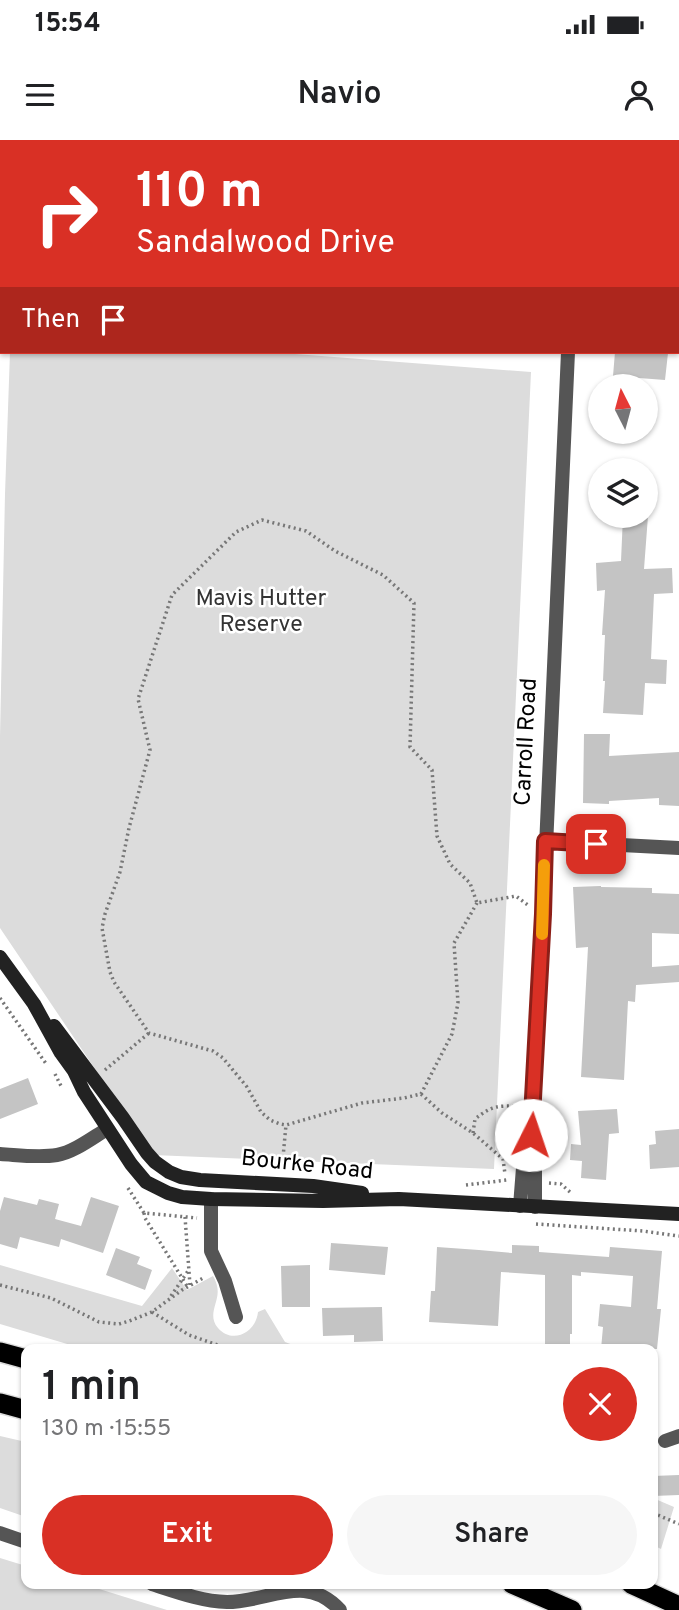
<!DOCTYPE html>
<html lang="en">
<head>
<meta charset="utf-8">
<style>
  body { margin:0; font-family:Overpass,sans-serif; background:#f6f6f6; color:#202124; height:100vh; display:flex; flex-direction:column; font-size:26px; white-space:nowrap }
  * { box-sizing:border-box; margin:0 }
  p { font-size:23px; color:#757577 }
  .icon { flex:none; width:38px; height:38px; fill:none; stroke:currentColor; stroke-width:2; stroke-linecap:round; stroke-linejoin:round }
  .map { position:relative; flex:1; overflow:hidden }
  .side { position:absolute; left:21px; top:1204px; width:637px; height:245px; display:flex; flex-direction:column; background:#fff; border-radius:14px; box-shadow:0 2px 5px #0004 }
  .side>* { flex:none }
  .top-card { position:absolute; left:0px; top:0px; width:679px; height:214px; box-shadow:0 2px 5px #0004; background:#d93025; color:#fff; overflow:hidden }
  .needle { width:46px; rotate:354deg }
  .buttons { position:absolute; left:588px; top:234px; display:grid; gap:14px }
  .buttons a { display:grid; place-items:center; width:70px; height:70px; border-radius:50%; background:#fff; box-shadow:0 2px 5px #0004; font-size:35px }
  .pin { position:absolute; display:grid; place-items:center; width:60px; height:60px; color:#fff; margin:-30px; border-radius:14px; box-shadow:0 4px 10px #0006 }
  .me { position:absolute; width:77px; margin:-38px; rotate:4deg; stroke-linejoin:round; filter:drop-shadow(0 0 5px #0008) }
  .turn { display:flex; align-items:center; gap:24px; height:147px; padding:0 21px; font-size:32px }
  .turn .icon { width:91px; height:91px; stroke-width:2.5 }
  .turn b { display:block; font-size:49px; line-height:60px }
  .then { display:flex; align-items:center; height:66px; padding:0 21px; background:#0003; gap:14px; font-size:26px }
  .round { display:grid; place-items:center; flex:none; width:74px; height:74px; border-radius:37px; background:#f6f6f6 }
  .summary { display:flex; align-items:center; justify-content:space-between; height:119px; padding:0 21px }
  h1 { font-size:42px; font-weight:600; line-height:52px }
  .action { display:flex; gap:14px; margin-top:auto; padding:14px 21px }
  .action a { flex:1; height:80px; border-radius:42px; background:#d93025; color:#fff; font-size:28px; font-weight:600; line-height:80px; text-align:center }
  .action a+a { background:#f6f6f6; color:#202124 }
  .status { display:flex; justify-content:space-between; align-items:center; height:49px; padding:0 35px; background:#fff; direction:ltr }
  .status svg { height:19px; fill:currentColor }
  header { display:flex; justify-content:space-between; align-items:center; height:91px; padding:0 21px; background:#fff; font-size:32px; font-weight:600 }
  .map>svg:first-child { display:block }
  .green { fill:#dcdcdc }
  .building { fill:#c4c4c4 }
  .lines { fill:none; stroke-linecap:round; stroke-linejoin:round }
  .trunk-casing { stroke:#dbdbdb; stroke-width:22 }
  .path { stroke:#777; stroke-width:3.5; stroke-dasharray:2 3.5; stroke-linecap:butt }
  .minor { stroke:#555; stroke-width:14 }
  .secondary { stroke:#222; stroke-width:14 }
  .trunk { stroke:#000; stroke-width:19 }
  .route-casing { stroke:#8d1f18; stroke-width:18 }
  .route { stroke:#d93025; stroke-width:12 }
  .slow { stroke:#f59e0b; stroke-width:12 }
  .labels { text-anchor:middle; dominant-baseline:central; stroke-width:5; stroke-linejoin:round; paint-order:stroke }
  .park-label { font-size:23px; fill:#333; stroke:#fff }
  .street-label { font-size:23px; fill:#000; stroke:#fff }
</style>
</head>
<body>
<div class="status"><b>15:54</b><svg viewBox="0 0 49 12"><path d="M0 12V9h3v3zM5 12V6h3v6zM10 12V3h3v9zM15 12V0h3v12zM26 1h20v11H26zM47 4h2v5h-2z"/></svg></div>
<header><svg class="icon" aria-label="menu" viewBox="0 0 24 24"><path d="M4 6h16M4 12h16M4 18h16"/></svg>Navio<svg class="icon" aria-label="person" viewBox="0 0 24 24"><circle cx="12" cy="8" r="4"/><path d="M4 21q1-7 8-7t8 7"/></svg></header>
<div class="map">
<svg width="679" height="1470" viewBox="0 0 679 1470">
  <rect width="100%" height="100%" fill="#fff"/>
  <path class="green" d="M10 212H269L531 232 494 1029 153 1015 0 788V597L5 354Z
    M0 1125 142 1166 172 1128 187 1150 213 1136C214 1137 217 1144 217 1146 221 1161 206 1174 218 1188 233 1205 256 1192 258 1172L265 1169 285 1202 304 1209H84L0 1184Z
    M0 1296 26 1302V1377L0 1368Z
    M653 1358 674 1367 661 1409 653 1405Z
    M0 1418 26 1426V1444H83L167 1470H0Z"/>
  <path class="building" d="M615 212 668 213 665 240 613 236Z
    M623 376H648L644 429 672 428 673 453 654 454 651 519 667 520 666 544 645 543 643 575 603 573 605 541H603L605 495H602L605 450 597 451 596 423 621 421Z
    M584 594H610L609 616 679 612V666L659 665V658L609 661V664L583 663Z
    M601 746V747L652 748V753L679 754V794L652 793V827L679 825V842L636 845 635 862 628 861 624 940 581 937 588 807 576 808 573 747Z
    M28 938 38 964 0 979V949Z
    M617 969 619 993 609 994 606 1040 581 1038 582 1021 570 1020 571 1004 581 1005 578 971Z
    M679 989V1027L650 1029 649 1005 656 1004 655 991Z
    M4 1057 37 1065 39 1059 59 1064 55 1079 81 1086 91 1057 119 1066 103 1113 61 1099 59 1107 20 1097 17 1109 0 1104V1071Z
    M331 1103 388 1107 385 1135 329 1130Z
    M512 1105 539 1106V1112L609 1117 610 1107 662 1111 657 1169H661L657 1209H601L603 1187 598 1186 600 1164 631 1167 633 1136 581 1132V1136L572 1135V1194H570V1209H545V1135L501 1132 498 1186 429 1182 431 1151H435L437 1107 479 1110 512 1113Z
    M116 1108 140 1117 137 1124 152 1130 145 1150 106 1135Z
    M310 1125V1167H282L281 1126Z
    M382 1167 383 1201 354 1202V1195L323 1196 322 1168Z
    M679 1335V1355L653 1356V1336Z"/>
  <g class="lines">
    <g class="trunk-casing">
      <path id="trunk" d="M0 1212 26 1219
        M0 1263 26 1270
        M512 1444 572 1470
        M631 1444 679 1466"/>
    </g>
    <path class="path" d="M677 34H679
      M477 763 454 803 458 863 452 894 421 954 404 958 362 963 286 985 280 984 270 980 261 972 247 947 223 918 213 911 202 908 149 893 114 842 110 832 102 788 105 774 120 732 129 688 150 610 138 559 172 455 236 392 262 380 306 391 335 411 383 435 414 463 410 607 432 630 437 696 450 724 470 743 477 763 516 756 529 766
      M0 858 47 925
      M105 930 149 893
      M55 934 62 948
      M421 954 442 973 473 993 503 1019 505 1034
      M473 993 475 979C493 965 497 966 519 966
      M282 1028 286 985
      M549 1043 561 1044 570 1052
      M466 1045 507 1040
      M128 1048 144 1073 197 1078
      M144 1073 145 1078 187 1146
      M185 1077 190 1145
      M536 1084 643 1091 679 1096
      M0 1145 51 1158 99 1182 119 1184 129 1181 152 1172 182 1150 205 1137
      M171 1156 188 1131
      M152 1172 189 1195 229 1209
      M653 1373 679 1384"/>
    <path class="minor" d="M578 2 579 0
      M545 701 679 708
      M0 1014C18 1015 38 1018 57 1015 74 1012 92 998 107 989
      M211 1059V1111L225 1141 236 1177
      M520 1066 524 1015 530 996
      M535 1067V1022L531 995 543 774 568 212
      M665 1301 679 1296
      M0 1393 26 1402
      M152 1444C177 1452 201 1461 227 1462 270 1462 305 1432 340 1470"/>
    <path class="secondary" d="M0 817 34 864 61 913 74 931 84 952 131 1024 146 1042 168 1053 182 1057 211 1059 323 1061 399 1059 679 1074
      M54 886 123 978 147 1013 155 1022 169 1032 181 1037 200 1040 313 1046 362 1053"/>
    <use href="#trunk" class="trunk"/>
  </g>
  <g class="lines">
    <g class="route-casing">
      <path id="route" d="M531 995 543 774 545 701 596 704"/>
    </g>
    <use href="#route" class="route"/>
    <path class="slow" d="M542 794 544 725"/>
  </g>
  <g class="labels">
    <g class="park-label">
      <text x="261" y="459">Mavis Hutter<tspan x="261" dy="26">Reserve</tspan></text>
    </g>
    <g class="street-label">
      <text transform="translate(527 602) rotate(-87)">Carroll Road</text>
      <text transform="translate(307 1026) rotate(6)">Bourke Road</text>
    </g>
  </g>
</svg>
<div class="buttons">
<a><svg class="needle" viewBox="-14 -14 28 28"><path d="M0-13l5 13h-10z" fill="#e53935"/><path d="M0 13l5-13h-10z" fill="#757577"/></svg></a>
<a><svg class="icon" aria-label="layers" viewBox="0 0 24 24"><path d="M12 4l9 5-9 5-9-5zM3 14l9 5 9-5"/></svg></a>
</div>
<div class="pin" style="left:596px;top:704px;background:#d93025"><svg class="icon" aria-label="arrive" viewBox="0 0 24 24"><path d="M6 21V4h12l-3 4 3 4H6"/></svg></div>
<svg class="me" style="left:531px;top:995px" viewBox="-20 -20 40 40"><circle r="19" fill="#fff"/><path d="M0-13L10 11 0 6-10 11z" fill="#d93025"/></svg>
<div class="top-card">
<div class="turn"><svg class="icon" aria-label="right" viewBox="0 0 24 24"><path d="M7 20v-9h11M14 6l5 5-5 5"/></svg><div><b>110 m</b>Sandalwood Drive</div></div>
<div class="then">Then<svg class="icon" aria-label="arrive" viewBox="0 0 24 24"><path d="M6 21V4h12l-3 4 3 4H6"/></svg></div>
</div>
<section class="side">
<div class="summary"><div><h1>1 min</h1><p>130 m · 15:55</p></div><a class="round" style="background:#d93025;color:#fff"><svg class="icon" aria-label="close" viewBox="0 0 24 24"><path d="M6 6l12 12M18 6L6 18"/></svg></a></div>
<div class="action"><a>Exit</a><a>Share</a></div>
</section>
</div>
</body>
</html>
